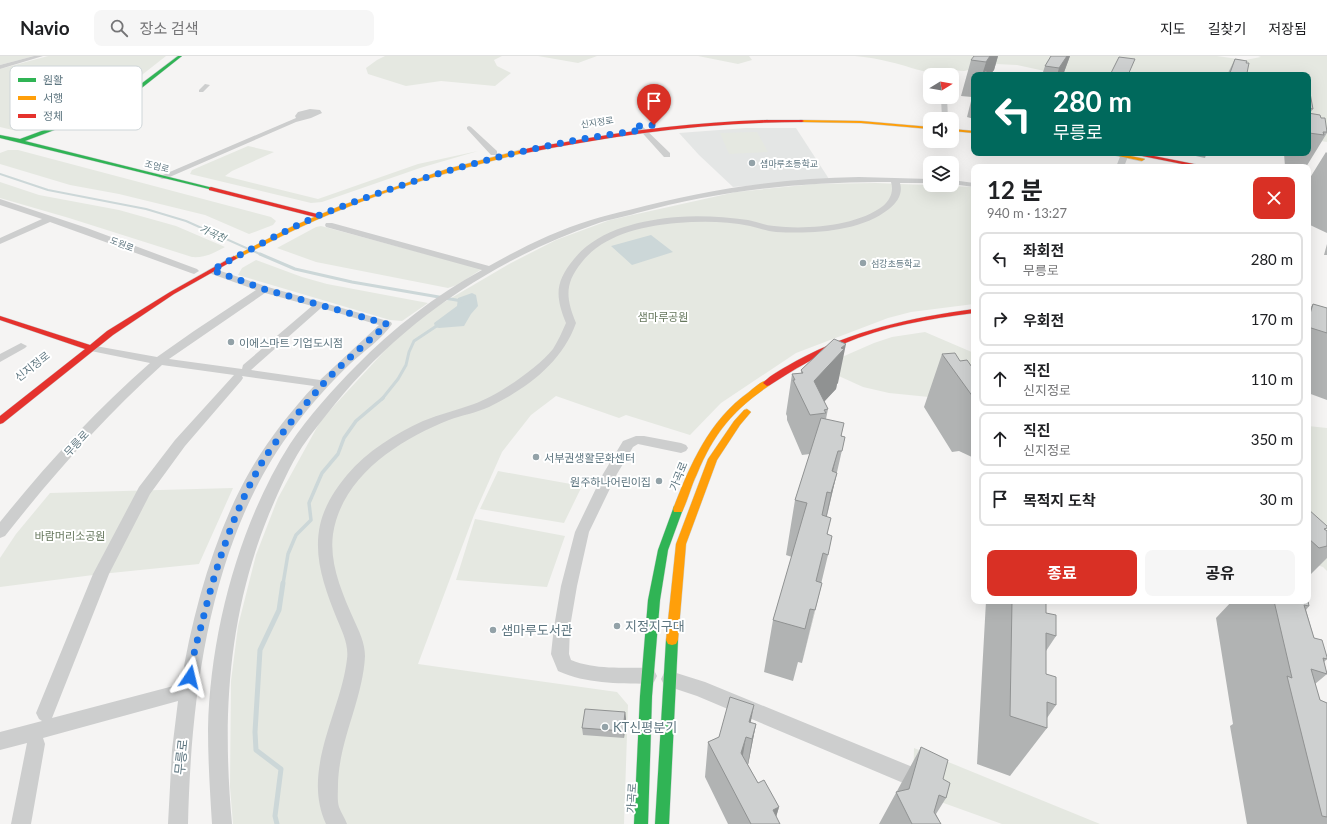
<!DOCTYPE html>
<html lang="ko">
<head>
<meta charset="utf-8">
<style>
  body { margin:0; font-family:Lato,"Noto Sans KR",sans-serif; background:#f6f6f6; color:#202124; height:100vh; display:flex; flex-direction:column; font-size:15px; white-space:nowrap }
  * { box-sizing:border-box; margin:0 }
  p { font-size:13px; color:#757577 }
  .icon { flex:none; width:22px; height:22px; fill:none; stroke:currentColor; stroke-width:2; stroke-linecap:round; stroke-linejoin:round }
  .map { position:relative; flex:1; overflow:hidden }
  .sheet { position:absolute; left:971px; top:108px; width:340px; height:440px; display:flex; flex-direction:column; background:#fff; border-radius:8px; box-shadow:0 4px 16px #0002 }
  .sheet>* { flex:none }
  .guide { position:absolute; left:971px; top:16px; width:340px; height:84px; border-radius:8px; box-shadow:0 4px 16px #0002; background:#00695c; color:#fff; overflow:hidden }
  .needle { width:26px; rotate:79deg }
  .controls { position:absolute; left:923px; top:12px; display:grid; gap:8px }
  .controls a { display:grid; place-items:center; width:36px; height:36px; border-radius:8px; background:#fff; box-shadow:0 4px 16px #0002; font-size:20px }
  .pin { position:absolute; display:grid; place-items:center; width:34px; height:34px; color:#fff; margin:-41px -17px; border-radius:50% 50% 50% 0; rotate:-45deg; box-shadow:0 0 4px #0007 }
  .pin .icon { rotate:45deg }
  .me { position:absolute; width:44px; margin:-22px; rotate:10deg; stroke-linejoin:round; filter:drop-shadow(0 0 3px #0008) }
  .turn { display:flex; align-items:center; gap:14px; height:84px; padding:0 16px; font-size:18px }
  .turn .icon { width:52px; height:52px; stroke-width:2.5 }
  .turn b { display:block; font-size:28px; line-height:34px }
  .round { display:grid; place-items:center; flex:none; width:42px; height:42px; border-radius:8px; background:#f6f6f6 }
  .head { display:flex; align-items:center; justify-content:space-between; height:68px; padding:0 16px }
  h1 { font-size:24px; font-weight:700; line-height:30px }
  .button { display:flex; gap:8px; margin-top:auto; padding:8px 16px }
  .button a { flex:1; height:46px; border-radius:8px; background:#d93025; color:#fff; font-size:16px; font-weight:700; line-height:46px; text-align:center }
  .button a+a { background:#f6f6f6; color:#202124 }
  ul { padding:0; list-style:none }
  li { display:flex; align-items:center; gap:12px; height:54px; margin:0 8px 6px; padding:0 8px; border:2px solid #e0e0e0; border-radius:8px }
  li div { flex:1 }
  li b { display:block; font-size:15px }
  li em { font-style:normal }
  header { display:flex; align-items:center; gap:24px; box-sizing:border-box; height:56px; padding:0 20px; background:#fff; border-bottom:1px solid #e0e0e0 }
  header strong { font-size:19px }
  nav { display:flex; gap:22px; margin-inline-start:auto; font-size:14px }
  .search { width:280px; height:36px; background:#f6f6f6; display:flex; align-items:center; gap:10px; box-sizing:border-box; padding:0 14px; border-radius:8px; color:#757577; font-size:15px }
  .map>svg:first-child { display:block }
  .built { fill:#e4e6e5 }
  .green { fill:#e5e8e1 }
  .water { fill:#ccd7d8 }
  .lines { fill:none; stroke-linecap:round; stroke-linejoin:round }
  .stream-far3 { stroke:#ccd7d8; stroke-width:2 }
  .stream-far2 { stroke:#ccd7d8; stroke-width:3 }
  .stream-far1 { stroke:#ccd7d8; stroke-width:3.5 }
  .stream { stroke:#ccd7d8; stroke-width:5 }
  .fast-casing { stroke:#ced1d2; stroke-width:1 }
  .slow-casing { stroke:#ced1d2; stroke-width:1 }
  .jam-casing { stroke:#ced1d2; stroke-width:1 }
  .street { fill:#cdcece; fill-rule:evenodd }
  .fast { fill:#30b455; fill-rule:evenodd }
  .slow { fill:#ff9f0a; fill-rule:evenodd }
  .jam { fill:#e5322d; fill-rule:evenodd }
  .wall { fill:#b1b3b3 }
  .shaded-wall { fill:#909292 }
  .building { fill:#ced0d0; stroke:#909292 }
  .route { stroke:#1a73e8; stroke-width:7; stroke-dasharray:0 12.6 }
  .poi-dot { fill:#93a2a8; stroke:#fff; stroke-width:1.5 }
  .labels { text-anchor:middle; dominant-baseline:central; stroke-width:4; stroke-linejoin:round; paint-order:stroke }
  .far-street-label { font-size:9px; fill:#5e7680; stroke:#fff }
  .far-poi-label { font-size:9px; fill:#5e7680; stroke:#fff; text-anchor:start }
  .far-water-label { font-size:10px; font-style:italic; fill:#59777c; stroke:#fff }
  .park-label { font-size:11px; fill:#66775d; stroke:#fff }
  .poi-label { font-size:11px; fill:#5e7680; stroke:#fff; text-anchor:start }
  .street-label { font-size:11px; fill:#5e7680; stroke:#fff }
  .near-poi-label { font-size:13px; fill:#5e7680; stroke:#fff; text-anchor:start }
  .near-street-label { font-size:13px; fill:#5e7680; stroke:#fff }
  .key { fill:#fff; stroke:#cfd6d9; stroke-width:1 }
  .key-label { font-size:11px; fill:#5e7680 }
</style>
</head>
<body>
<header>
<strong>Navio</strong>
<div class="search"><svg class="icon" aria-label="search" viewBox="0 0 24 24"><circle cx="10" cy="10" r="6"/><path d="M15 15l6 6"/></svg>장소 검색</div>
<nav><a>지도</a><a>길찾기</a><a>저장됨</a></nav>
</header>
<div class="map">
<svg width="1327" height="768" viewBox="0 0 1327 768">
  <rect width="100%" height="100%" fill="#f5f4f3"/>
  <path class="built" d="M746 72H796L829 123 733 131 699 99 679 77Z"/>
  <path class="green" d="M0 0H34L0 9Z
    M48 0H166L124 33 95 49 32 73 17 75 0 71V13Z
    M385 0H502L494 4 497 10 511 17 495 30 441 25 406 30 368 18 366 12 377 4Z
    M538 0H597L578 7Z
    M698 0H749L752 4 738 8Z
    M855 0H1217L1245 4 1261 1 1258 0H1327V86L1308 83V19H1063L1017 9 996 8 964 15 934 13 933 17C918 15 905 9 890 6 879 3 867 1 855 0Z
    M757 76 768 96 729 98 720 77Z
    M248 90 274 96 232 115 225 120 318 143 418 108 478 95 420 112 322 146 311 147 190 118 192 114Z
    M8 94H18L271 161 276 165 273 169 249 178 205 159 119 138 70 129 0 108V97Z
    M0 126 39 139 119 154 176 170 225 191C214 197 205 202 192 201L69 162 0 142Z
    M876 127 974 131V248L911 256 888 262 796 297 721 347 690 379 626 359 619 362 556 340 531 359 502 396 474 459 418 608 617 636 628 649 624 768H233L230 731 231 625 238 570 256 499 278 442 321 364 390 289 424 258 511 207 556 184 610 164 736 136 814 128Z
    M321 170 482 213 457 229 448 232 316 206 277 192 316 171Z
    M256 204 302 221 327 228 428 247 402 265 390 264 238 219 242 212Z
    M925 276 974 297V354L949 343 889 337 863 331 819 311 874 287 892 281Z
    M1308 370 1327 372V515L1323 511 1308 506Z
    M498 415 582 430 564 467 480 453Z
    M233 432 199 508 101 518 0 531V502L16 478 50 437Z
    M475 463 565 480 547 531 456 524Z
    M914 692 1100 768H1002L913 736Z"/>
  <path class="water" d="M651 179 673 196 632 209 611 190Z
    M472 237 476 239 478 250 471 258 464 270 439 272 435 271 434 267 457 250 458 242Z"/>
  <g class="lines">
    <path class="stream-far3" d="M0 118 48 134 146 153 186 165 262 199"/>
    <path class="stream-far2" d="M260 198 295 213 352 226 462 245
      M382 343 398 323 406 309 409 296 414 285 438 269"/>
    <path class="stream-far1" d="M283 528 288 498 296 479 311 464 309 447 322 417 338 398 344 382 356 365 383 342"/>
    <path class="stream" d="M277 768 275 760 281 713 256 694 255 676 260 594 279 554 283 527"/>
    <g class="fast-casing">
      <path id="fast" d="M178 0H182L129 42 97 58 25 85 213 132V134L0 82V79L20 83 93 56 125 40Z
        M678 449 682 450 683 453 668 494 660 544 652 640 648 768H634L640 640 648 544 658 494 673 453 674 450Z
        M672 579 676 580 678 584 669 768H655L666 584 668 580Z"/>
    </g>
    <g class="slow-casing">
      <path id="slow" d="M800 64 861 65 930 71V73L861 67 802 66H800Z
        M952 73 974 75V77L952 75Z
        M521 94 524 96 523 97C462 112 401 129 343 153 306 167 272 185 236 203L231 202 291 171 340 150 447 113Z
        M1104 97H1116L1145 103 1142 105Z
        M767 324 771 327 770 329C733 354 714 377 697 418 691 430 688 444 682 456H674L673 453C690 409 709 364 749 336 754 332 760 326 767 324Z
        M747 353 751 356 740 369 717 404 686 488 678 584 676 588 672 589 668 588 666 584 676 488 708 403 734 365 744 354Z"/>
    </g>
    <g class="jam-casing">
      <path id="jam" d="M767 64H802L804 65 802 66C707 66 614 79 521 98L518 96C527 91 555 88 566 86 633 74 699 66 767 64Z
        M1127 97H1139L1209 111H1197Z
        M211 131 321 159 322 160 319 162 209 134V132Z
        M234 200 237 202 236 203 174 238 113 279 3 367 0 368V360L85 293 0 264V260L90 289 107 275 170 236Z
        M974 253V257C929 263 884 270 843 288 817 300 793 314 770 329L767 330 763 327C771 318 786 311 796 305 853 274 910 262 974 253Z"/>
    </g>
    <path class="street" d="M34 0H43L0 13V9Z
      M944 13 947 15V19H941V15Z
      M205 28 210 29 203 36H199V34Z
      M941 41H947L948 63H942Z
      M310 53 320 54 322 57 311 62 296 66 165 123H162L158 121 296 62 295 60 298 56Z
      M639 68 641 69 670 97V101H664L637 71 635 70Z
      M469 70 471 71 497 95V99H491L467 73V71Z
      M1121 98H1124L1128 100 1124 111H1116Z
      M859 121 930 123V127H900C903 137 898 146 889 153 860 176 812 178 776 176 767 175 758 172 750 170 726 165 701 165 677 167 644 170 604 178 582 206 564 228 566 242 576 267 562 307 526 333 489 351 476 357 462 359 449 364 399 384 342 420 333 478 329 507 342 537 354 564 359 575 365 587 365 600 363 643 339 684 338 728 338 736 337 744 339 751 341 757 345 762 347 768H326C301 714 341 656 347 603 349 589 342 575 337 563 325 533 313 502 320 469 324 451 335 433 347 419 367 395 395 378 423 365 440 358 457 354 474 348 498 339 537 313 553 293 558 285 562 276 566 267 555 240 555 226 574 203 598 173 642 164 678 161 701 159 725 161 748 164 757 166 765 169 774 170 806 174 857 170 883 150 890 144 894 136 891 126 806 125 720 134 637 157 624 161 609 163 596 168 495 203 402 265 335 348 324 362 312 376 302 391 289 411 279 435 269 458 228 559 222 660 232 768H212C210 736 208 705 208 673 210 577 239 468 290 388 308 361 334 332 356 310 393 272 436 239 482 214L326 171 325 169 326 167H332L489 210C521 192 555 175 591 164 603 160 616 157 629 154 704 134 781 122 859 121Z
      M952 124 974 127V131L952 128Z
      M0 143 87 172 197 213 199 215 194 218 191 217 50 166 0 188V182L42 163 0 149Z
      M212 212 268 231 391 266 392 268C382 283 364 295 351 307 330 327 311 348 294 371 211 480 191 635 188 768H168L172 694 178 645 43 682 45 688 31 768H11L27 687 0 694V676L42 665 39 663 36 657 93 518 139 431 175 384 234 319 162 309C104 361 53 419 5 480L0 482V466C46 409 95 355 150 307L86 294 84 292 86 290 90 289 157 301 194 275 256 234 209 217 207 215ZM265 237 312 250 243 309 242 313 169 303ZM321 252 379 269 320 324 251 314ZM242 320 314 330C290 356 268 384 250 415 215 476 192 558 181 628L52 662 109 518 150 438 185 390 241 325 243 322Z
      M21 287 27 290 25 292 0 306V298Z
      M636 380H644L681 387 686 389 688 392 686 395 681 397 638 388 633 391 617 418 589 476 577 530 570 571 569 598 571 604C595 614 622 611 648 612L654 614 657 620 654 626 648 628C616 627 587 628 558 615L551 598 554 571 561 530 575 476 603 418 623 385Z
      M670 615 705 626 915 712 918 719 915 726 908 729 697 640 664 629 661 623 664 617Z"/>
    <use href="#fast" class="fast"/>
    <use href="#slow" class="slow"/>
    <use href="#jam" class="jam"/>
  </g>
  <path class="wall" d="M998 0 994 14 992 16 995 19H974V63L967 61 972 41 961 40 971 4Z
    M1051 0H1070L1063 19H1042L1045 10Z
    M1235 3 1246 7 1247 17 1246 19H1227Z
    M1308 37 1313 53 1310 57 1321 62 1327 74V77L1306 111H1285L1284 97H1308Z
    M1326 96 1327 97V177L1310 169 1308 165V125Z
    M1192 97H1210L1209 99H1206L1205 102 1191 99Z
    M1327 188V199H1324Z
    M1313 248 1327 252V344L1308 337V255Z
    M942 298 960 305 974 314V402L959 395 952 396 924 351Z
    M801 314 838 327 837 328 836 333 824 345 828 353 826 363 842 380 845 381 827 460 828 499 802 607 798 606 793 625 764 616 773 564 792 501 786 499 795 444 810 398 802 399 787 364V360L786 358 792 318 801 317Z
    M1308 453 1327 475V502L1308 521Z
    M986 545H1046V557L1056 580 1046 595V618L1056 649 1047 662V672L1010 720 977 708Z
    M1232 545H1308L1309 550 1306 554 1314 582 1327 601V603L1324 606 1327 618 1315 628 1320 644 1327 647V768H1247L1230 670 1233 668 1216 562Z
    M625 656 626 663 624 682 583 679 582 672Z
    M751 667 756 668 748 709 758 727 779 751 776 761 780 768H728L705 721 708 686Z
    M921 691 943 723 946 742 936 758 941 768H879Z"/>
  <path class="shaded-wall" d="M988 0H998L994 14 990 19H982Z
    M1067 0H1070L1063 19H1057L1059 12Z
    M846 288 838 327 837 328 836 333 812 359 814 325 841 292Z
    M844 367 828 437 827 436 815 491 822 459 832 415Z
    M837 417 824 471 819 492 831 437Z
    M822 527 802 607 815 554Z
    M754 649 748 681 749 666Z
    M625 656 626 663 624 682 623 675Z
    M756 668 749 704 746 718 752 683Z
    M746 681 740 716 741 697Z
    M779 751 774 768 773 754Z"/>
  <path class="building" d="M974 0H990L986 6 971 4Z
    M1051 0H1067L1059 12 1045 10Z
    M1119 1 1135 3 1128 19H1110Z
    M1235 3 1247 5 1246 7H1249L1247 17H1244L1243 19 1230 17Z
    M985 15 996 17 994 19H982Z
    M1308 37H1310L1313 53 1308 52Z
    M1308 57 1320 59 1321 62H1325L1327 76H1323L1324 79 1309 77Z
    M1313 248 1327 252V277L1308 271V261H1309Z
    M834 283 846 288 841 292 844 293 814 325 828 353 824 354 826 357 810 359 793 324H795L792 318 803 317 801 314Z
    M955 297 960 305 967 304 974 314V341H973L942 298Z
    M821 362 844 367 841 380 845 381 842 395H838L832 415 837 417 831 437 827 436 822 459 831 462 827 478 832 480 828 499 823 497 816 525 822 527 815 554 810 553 805 573 773 564 807 447 795 444Z
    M1308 453 1327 470V472L1324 473 1327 475V490L1319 492 1308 482Z
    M1012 545H1046V557L1056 559V580L1046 577V618L1056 621V649L1047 646V672L1010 660Z
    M1274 545H1308L1309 550 1304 549 1314 582 1322 584 1327 601V603L1323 602 1327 618 1311 613 1320 644 1327 647V761L1322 760 1287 620 1292 622Z
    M730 641 754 649 749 666 756 668 752 683 746 681 741 697 758 727 764 724 779 751 773 754 780 768H751L708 686 719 681Z
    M585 653 625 656 623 675 582 672Z
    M921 691 948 704 943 723 950 727 946 742 939 739 934 756 941 768H912L896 736 909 733Z"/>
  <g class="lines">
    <path class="route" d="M190 621C192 603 197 585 202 567 215 513 233 457 261 408 277 382 302 352 322 329 342 307 366 288 387 268L264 233 212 214C246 196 285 174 320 159 424 118 531 88 642 74L639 70 654 69"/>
  </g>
  <g class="poi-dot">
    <circle cx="752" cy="107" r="4"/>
    <circle cx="863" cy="207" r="4"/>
    <circle cx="231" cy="286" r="4"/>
    <circle cx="536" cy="401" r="4"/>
    <circle cx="659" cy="425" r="4"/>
    <circle cx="617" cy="570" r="4"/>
    <circle cx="493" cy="574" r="4"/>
    <circle cx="605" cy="671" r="4"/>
  </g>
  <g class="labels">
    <g class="far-street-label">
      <text transform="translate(597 66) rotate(-9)">신지정로</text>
      <text transform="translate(157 110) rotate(14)">조엄로</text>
      <text transform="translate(122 188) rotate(21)">도원로</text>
    </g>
    <g class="far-poi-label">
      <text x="760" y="107">샘마루초등학교</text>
      <text x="871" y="207">섬강초등학교</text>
    </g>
    <g class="far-water-label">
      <text transform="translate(213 177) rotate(24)">가곡천</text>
    </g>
    <g class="park-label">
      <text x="663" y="260">샘마루공원</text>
      <text x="70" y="479">바람머리소공원</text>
    </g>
    <g class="poi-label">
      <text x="239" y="286">이에스마트 기업도시점</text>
      <text x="544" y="401">서부권생활문화센터</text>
      <text x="651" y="425" text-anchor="end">원주하나어린이집</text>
    </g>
    <g class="street-label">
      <text transform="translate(32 310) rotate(-38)">신지정로</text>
      <text transform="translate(76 387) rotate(-47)">무릉로</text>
      <text transform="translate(678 420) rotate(-68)">가곡로</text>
      <text transform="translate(631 742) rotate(-87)">가곡로</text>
    </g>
    <g class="near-poi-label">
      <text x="625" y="570">지정지구대</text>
      <text x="501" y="574">샘마루도서관</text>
      <text x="613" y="671">KT신평분기</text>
    </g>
    <g class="near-street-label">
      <text transform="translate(181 701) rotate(-84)">무릉로</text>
    </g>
  </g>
  <rect x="10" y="10" width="132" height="64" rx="6" class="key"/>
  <rect x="18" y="22" width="18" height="4" fill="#30b455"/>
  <rect x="18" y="40" width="18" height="4" fill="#ff9f0a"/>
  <rect x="18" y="58" width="18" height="4" fill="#e5322d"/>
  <g class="key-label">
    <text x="43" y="28">원활</text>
    <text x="43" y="46">서행</text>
    <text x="43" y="64">정체</text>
  </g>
</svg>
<div class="controls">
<a><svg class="needle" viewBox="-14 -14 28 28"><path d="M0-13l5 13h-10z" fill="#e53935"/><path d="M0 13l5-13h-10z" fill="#757577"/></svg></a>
<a><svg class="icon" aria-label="sound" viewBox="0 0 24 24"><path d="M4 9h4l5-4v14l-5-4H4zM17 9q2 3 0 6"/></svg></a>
<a><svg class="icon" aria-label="layers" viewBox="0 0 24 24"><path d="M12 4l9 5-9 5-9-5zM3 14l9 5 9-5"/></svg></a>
</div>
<div class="pin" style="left:654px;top:69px;background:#d93025"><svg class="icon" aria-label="arrive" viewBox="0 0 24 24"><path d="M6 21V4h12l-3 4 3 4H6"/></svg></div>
<svg class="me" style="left:190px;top:621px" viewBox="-20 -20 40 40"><path d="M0-17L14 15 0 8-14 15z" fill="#1a73e8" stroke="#fff" stroke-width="4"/></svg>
<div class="guide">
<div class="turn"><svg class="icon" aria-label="left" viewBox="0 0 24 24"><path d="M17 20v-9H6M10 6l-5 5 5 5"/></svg><div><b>280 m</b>무릉로</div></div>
</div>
<section class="sheet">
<div class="head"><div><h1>12 분</h1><p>940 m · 13:27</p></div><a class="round" style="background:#d93025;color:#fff"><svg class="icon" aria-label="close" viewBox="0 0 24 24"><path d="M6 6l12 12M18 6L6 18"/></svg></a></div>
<ul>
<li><svg class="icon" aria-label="left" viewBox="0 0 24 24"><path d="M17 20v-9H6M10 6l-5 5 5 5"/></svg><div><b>좌회전</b><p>무릉로</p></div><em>280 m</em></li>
<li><svg class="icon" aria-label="right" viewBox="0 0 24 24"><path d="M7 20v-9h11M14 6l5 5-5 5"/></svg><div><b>우회전</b></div><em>170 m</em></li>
<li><svg class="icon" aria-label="ahead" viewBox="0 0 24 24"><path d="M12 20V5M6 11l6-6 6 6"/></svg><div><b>직진</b><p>신지정로</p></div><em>110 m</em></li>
<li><svg class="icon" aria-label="ahead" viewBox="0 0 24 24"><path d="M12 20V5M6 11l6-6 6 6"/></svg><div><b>직진</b><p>신지정로</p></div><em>350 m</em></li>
<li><svg class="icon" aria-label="arrive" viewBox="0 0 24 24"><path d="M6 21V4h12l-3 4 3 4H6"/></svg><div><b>목적지 도착</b></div><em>30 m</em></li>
</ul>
<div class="button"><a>종료</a><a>공유</a></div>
</section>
</div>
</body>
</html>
